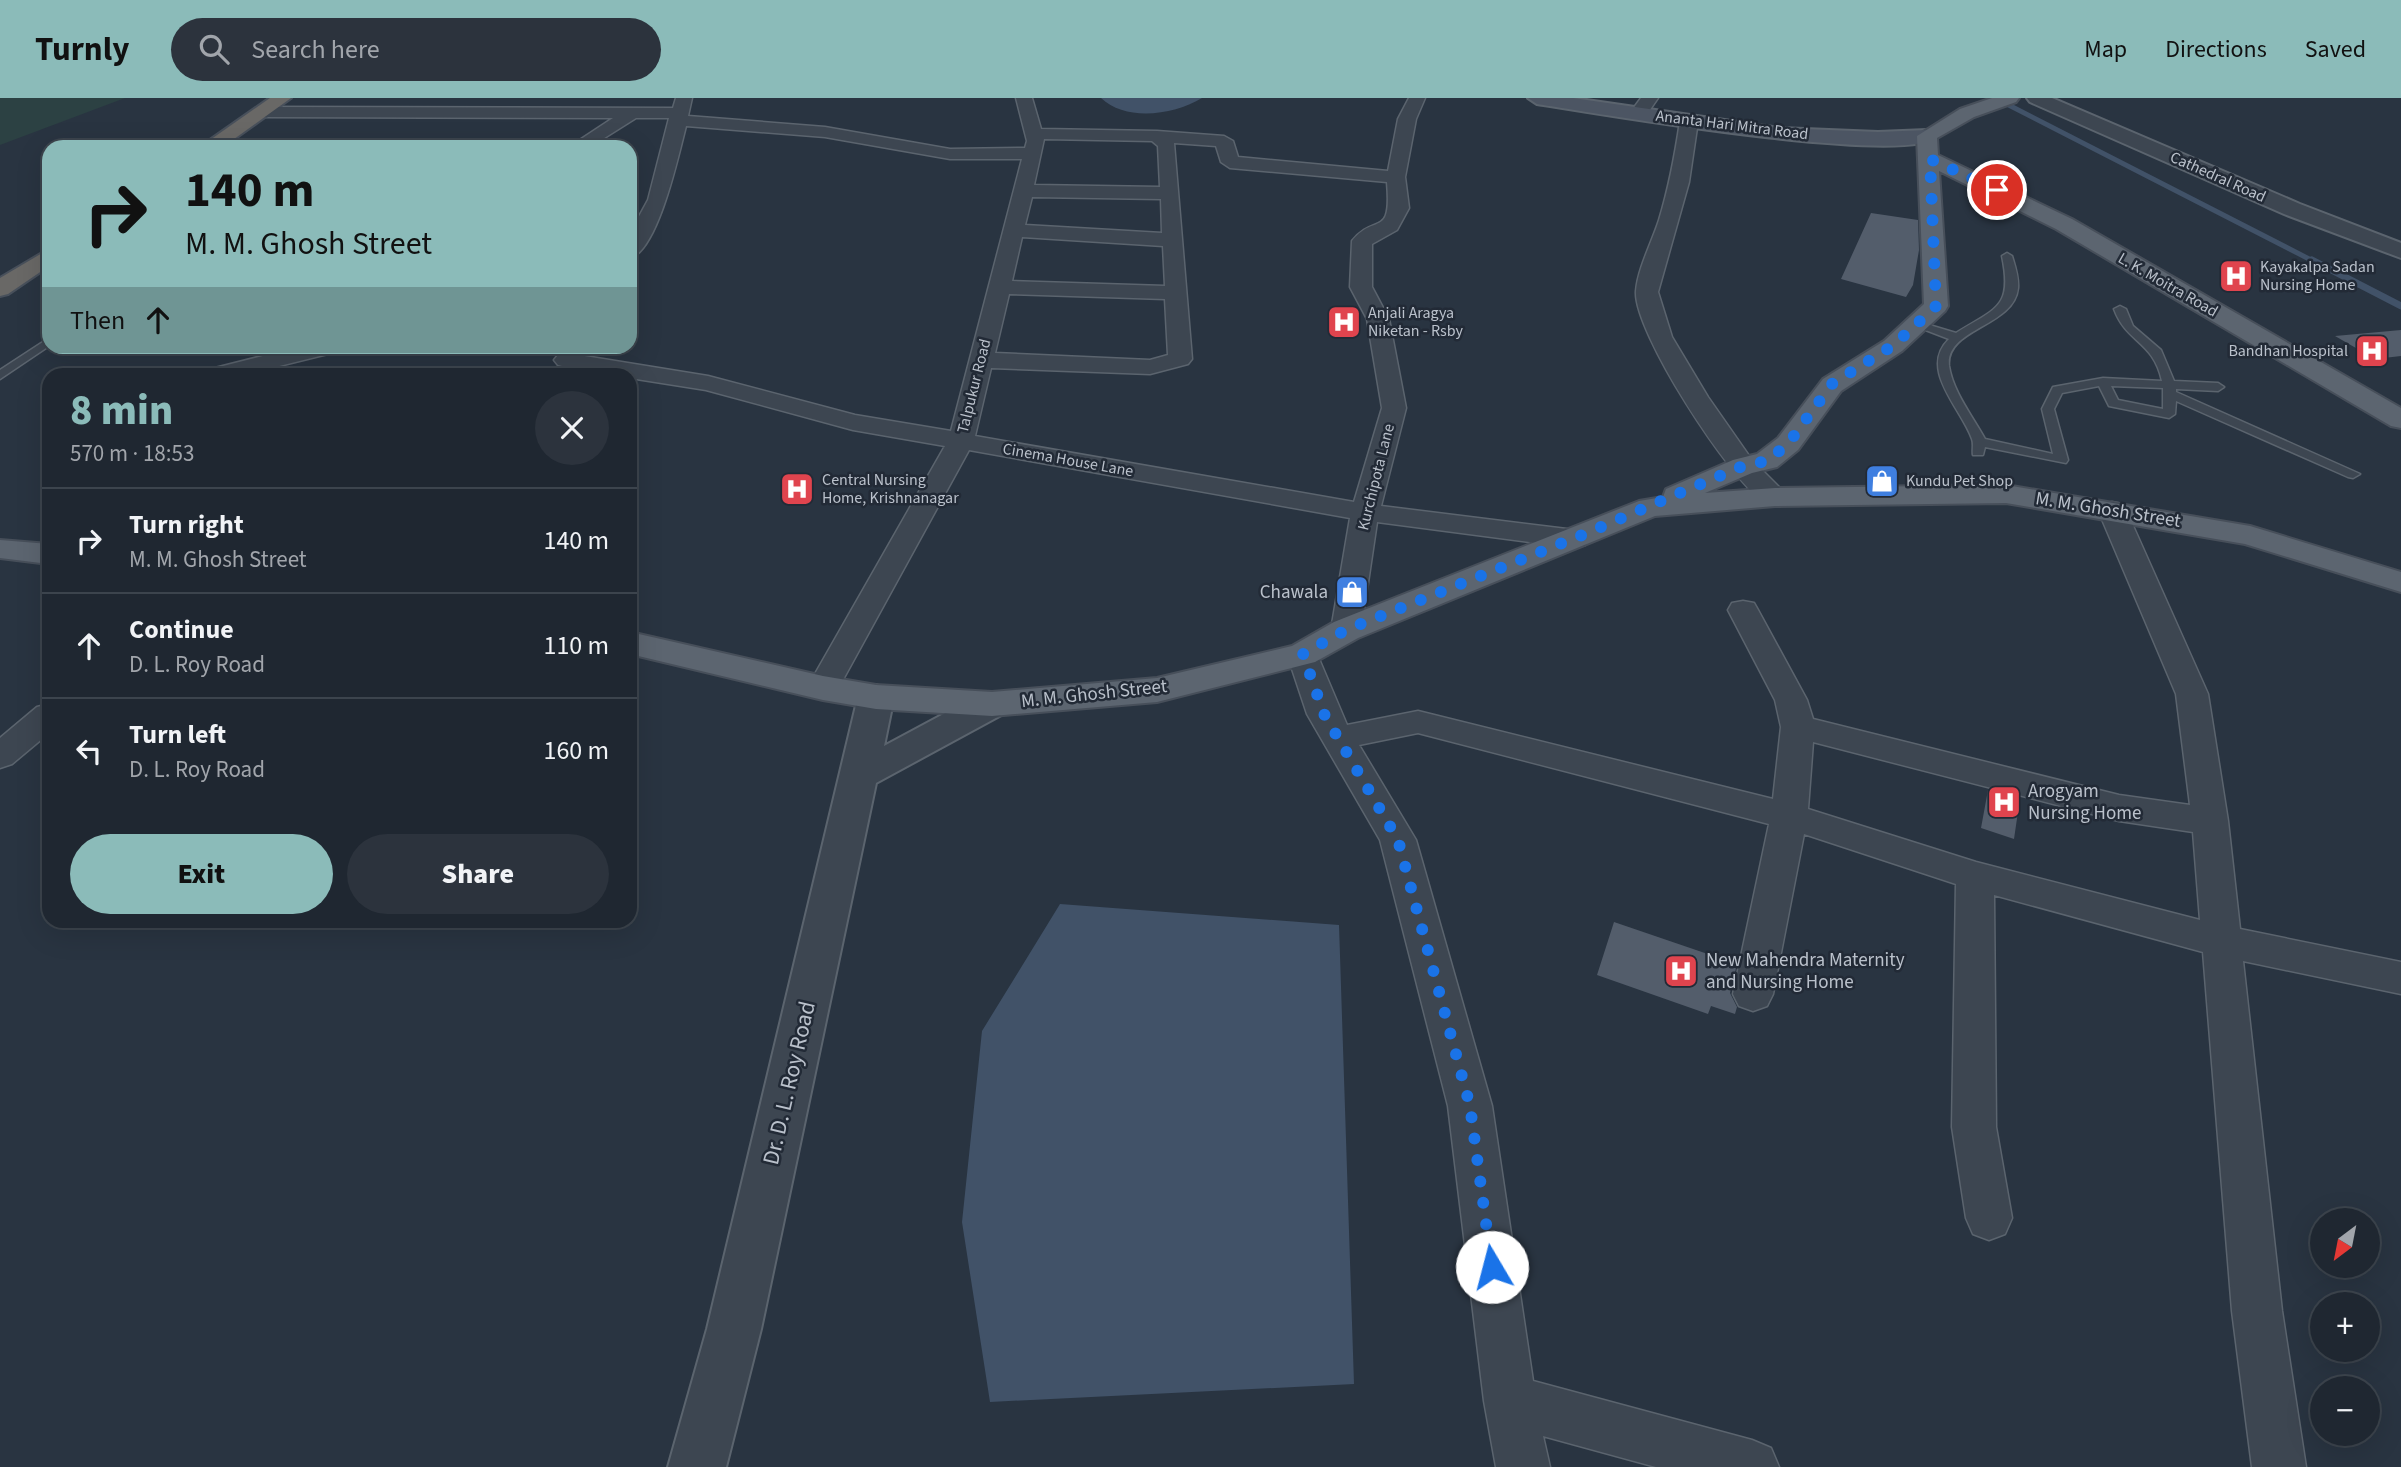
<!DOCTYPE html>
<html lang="en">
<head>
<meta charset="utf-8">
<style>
  body { margin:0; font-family:"Source Sans 3",sans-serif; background:#2c333d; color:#f1f3f6; height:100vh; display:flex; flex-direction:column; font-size:26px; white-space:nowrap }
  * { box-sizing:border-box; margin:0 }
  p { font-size:23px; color:#a1a5ab }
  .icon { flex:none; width:38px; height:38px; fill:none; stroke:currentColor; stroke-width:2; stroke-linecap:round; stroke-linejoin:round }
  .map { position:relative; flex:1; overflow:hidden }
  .sheet { position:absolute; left:42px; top:270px; width:595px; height:560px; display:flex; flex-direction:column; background:#1f2731; border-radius:21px; box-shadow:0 7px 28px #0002,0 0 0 2px #3c444d }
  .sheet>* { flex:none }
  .top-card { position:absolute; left:42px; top:42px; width:595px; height:214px; border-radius:21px; box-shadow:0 7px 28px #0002,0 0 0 2px #3c444d; background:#8bbbb9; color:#111; overflow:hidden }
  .needle { width:46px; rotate:212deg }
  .buttons { position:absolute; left:2310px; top:1110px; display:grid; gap:14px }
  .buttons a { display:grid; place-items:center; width:70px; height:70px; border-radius:50%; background:#1f2731; box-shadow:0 7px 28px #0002,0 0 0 2px #3c444d; font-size:35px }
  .pin { position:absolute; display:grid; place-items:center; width:60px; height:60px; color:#fff; margin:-30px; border:4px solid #fff; border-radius:50%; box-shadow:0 2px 7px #0007 }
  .me { position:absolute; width:77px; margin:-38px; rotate:352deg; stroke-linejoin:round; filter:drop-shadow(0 0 5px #0008) }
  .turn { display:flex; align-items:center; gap:24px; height:147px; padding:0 28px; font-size:32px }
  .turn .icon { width:91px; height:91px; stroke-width:2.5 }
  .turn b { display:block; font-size:49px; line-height:60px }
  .then { display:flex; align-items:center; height:66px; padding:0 28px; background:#0003; gap:14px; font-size:26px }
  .round { display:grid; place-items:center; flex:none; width:74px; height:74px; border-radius:37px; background:#2c333d }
  .summary { display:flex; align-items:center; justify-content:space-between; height:119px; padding:0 28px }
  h1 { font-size:42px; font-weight:800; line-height:52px; color:#8bbbb9 }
  .cta { display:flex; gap:14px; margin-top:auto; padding:14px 28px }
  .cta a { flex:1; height:80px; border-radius:42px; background:#8bbbb9; color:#111; font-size:28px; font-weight:800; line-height:80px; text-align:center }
  .cta a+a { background:#2c333d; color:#f1f3f6 }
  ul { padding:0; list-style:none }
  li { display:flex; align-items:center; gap:21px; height:105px; padding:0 28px; border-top:2px solid #3c444d }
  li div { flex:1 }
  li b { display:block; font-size:26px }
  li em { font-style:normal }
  header { display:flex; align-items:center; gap:42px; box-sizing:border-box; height:98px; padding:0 35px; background:#8bbbb9; color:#111 }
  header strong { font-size:33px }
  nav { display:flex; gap:38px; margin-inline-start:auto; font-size:24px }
  .search { width:490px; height:63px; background:#2c333d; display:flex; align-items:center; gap:18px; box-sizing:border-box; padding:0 24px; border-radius:38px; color:#a1a5ab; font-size:26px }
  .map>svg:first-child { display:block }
  .green { fill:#2c4143 }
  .water { fill:#415268 }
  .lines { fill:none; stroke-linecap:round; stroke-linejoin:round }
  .stream-far1 { stroke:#415268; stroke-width:5 }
  .stream { stroke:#415268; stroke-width:7 }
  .building { fill:#535d6b }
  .service-casing { stroke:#5b646e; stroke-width:3 }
  .minor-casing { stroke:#5b646e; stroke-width:3 }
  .tertiary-casing { stroke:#5b646e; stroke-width:4 }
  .secondary-casing { stroke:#5b646e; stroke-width:4 }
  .primary-casing { stroke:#474f5a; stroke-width:4 }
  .trunk-casing { stroke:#48505b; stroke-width:4 }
  .service { fill:#3d4651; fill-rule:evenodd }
  .minor { fill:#3d4651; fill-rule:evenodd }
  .tertiary { fill:#3d4651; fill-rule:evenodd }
  .secondary { fill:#4c5563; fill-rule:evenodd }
  .primary { fill:#5c6570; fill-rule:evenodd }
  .trunk { fill:#696866; fill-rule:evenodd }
  .route { stroke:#1a73e8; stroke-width:12; stroke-dasharray:0 21.6 }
  .labels { text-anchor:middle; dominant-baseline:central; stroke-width:5; stroke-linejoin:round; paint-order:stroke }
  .far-street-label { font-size:16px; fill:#bac1cb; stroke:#222a36 }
  .far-poi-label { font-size:16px; fill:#bac1cb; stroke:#222a36; text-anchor:start }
  .street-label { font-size:19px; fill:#bac1cb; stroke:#222a36 }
  .poi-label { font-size:19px; fill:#bac1cb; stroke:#222a36; text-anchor:start }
  .near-street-label { font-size:23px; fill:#bac1cb; stroke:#222a36 }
</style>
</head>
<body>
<header>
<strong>Turnly</strong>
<div class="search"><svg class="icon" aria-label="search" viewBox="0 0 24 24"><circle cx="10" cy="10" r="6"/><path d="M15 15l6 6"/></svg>Search here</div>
<nav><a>Map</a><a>Directions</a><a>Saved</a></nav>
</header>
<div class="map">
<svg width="2401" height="1369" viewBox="0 0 2401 1369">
  <rect width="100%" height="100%" fill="#293441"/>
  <path class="green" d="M0 0H125L0 47Z"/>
  <path class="water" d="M1101 0H1202C1174 17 1126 24 1101 0Z
    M1060 806 1339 827 1354 1286 990 1304 962 1124 982 933Z"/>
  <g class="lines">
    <path class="stream-far1" d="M1995 0 2315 164"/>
    <path class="stream" d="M2312 162 2401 208"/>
  </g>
  <path class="building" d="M1871 115 1918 122 1919 152 1913 187 1906 199 1841 181Z
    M2401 232V258L2375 261 2335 238Z
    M1988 692 2020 700 2014 741 1981 730Z
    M1614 824 1737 866 1730 895 1737 909 1735 916 1711 908 1708 916 1597 877Z"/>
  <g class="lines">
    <g class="service-casing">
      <path id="service" d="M2007 155 2012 158C2015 168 2019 179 2018 190 2014 229 1945 230 1949 268 1953 294 1973 319 1985 341L2053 356 2042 311 2053 289 2103 280 2162 283C2153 242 2127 246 2114 211L2120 208 2126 211 2133 228 2161 252 2174 283 2218 285 2224 289 2218 293 2176 291V294L2360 376 2353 380 2348 379 2176 303 2175 316 2169 320 2109 308 2099 288 2062 295 2054 311 2068 362 2066 365 1985 349 1983 357H1973C1972 352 1974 346 1972 341 1961 310 1918 271 1949 241L1910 226 1916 223 1956 235C1996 210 2013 210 2002 158ZM2111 288 2163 290V311L2118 302Z
        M49 240V248L0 281V272Z"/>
    </g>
    <g class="minor-casing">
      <path id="minor" d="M676 0H692L688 18 825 29 950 51 1025 50 1027 43 1016 0H1032L1041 31 1157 33 1224 38 1233 43 1238 59 1388 73 1398 21 1409 0H1425L1416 21 1405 79 1409 110 1397 132 1372 146V189L1389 221 1406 310 1381 408 1575 432 1585 435 1589 441 1585 447 1575 450 1377 424 1361 532 1357 539 1346 542 1335 539 1331 532 1350 420 969 352 834 598 823 601 812 598 807 590 945 348 853 332 706 292 630 280V276L566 269 558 267 554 262 558 257 566 255 708 278 855 317 951 333 1022 61H950L825 39 686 28C679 55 658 153 630 160V135L648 102 669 20H636L590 49H569L613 20 262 19 253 14 262 9 673 10ZM1044 41 1152 43 1158 48 1160 89 1034 87ZM1174 45 1216 48 1221 64 1230 70 1387 84C1392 142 1375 114 1352 143L1350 189 1367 221 1382 310 1354 404 975 338 991 270 1150 276 1188 266 1192 261ZM1032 99 1161 101 1162 135 1025 127ZM1022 139 1163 148 1165 188 1012 183ZM1009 196 1165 201 1168 257 1150 262 995 255Z
        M1641 0H1658L1645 19H1633L1630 15Z
        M1689 18 1698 23 1689 84 1658 194 1672 239 1708 299 1752 362 1789 399 1785 405C1778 407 1771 408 1764 404 1730 382 1633 233 1636 193 1638 170 1652 144 1659 122 1669 89 1675 57 1680 23Z
        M302 248H343L340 253 247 276H208L211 271Z
        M2112 404 2122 406 2126 412 2208 596 2228 723 2240 831 2401 864V896L2243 863 2282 1213 2306 1369H2252L2232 1213 2203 854 1994 797 1996 1029 2012 1120 2005 1136 1989 1142 1973 1136 1966 1120 1952 1029 1956 786 1804 736 1773 896 1767 908 1753 913 1739 908 1733 896 1769 726 1418 635 1359 647 1416 742 1492 1008 1533 1283 1752 1342 1771 1350 1779 1369H1656L1543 1338 1550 1369H1496L1484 1303 1448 1008 1380 742 1307 616 1287 556 1292 549 1303 546 1314 549 1347 627 1418 613 1773 701 1781 629 1775 602 1728 512 1732 505 1743 503 1754 505 1758 512 1807 602 1813 621 2119 697 2190 707 2176 596 2098 412 2102 406ZM1813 644 2119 723 2193 734 2200 822 1976 764 1808 711Z
        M49 606V635L12 666 0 670V640L37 609Z"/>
    </g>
    <g class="tertiary-casing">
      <path id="tertiary" d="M2027 0H2052L2300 106 2401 145V160L2284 116 2030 4Z
        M876 587 889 591 894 599 884 648 979 597 992 594 1005 597 1010 606 1005 615 876 685 761 1231 726 1369H668L707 1231 858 599 863 591Z"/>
    </g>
    <g class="secondary-casing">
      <path id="secondary" d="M1528 0H1573L1780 30 1878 34 1927 32 1937 38C1913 70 1588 14 1537 6Z"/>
    </g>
    <g class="primary-casing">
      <path id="primary" d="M1992 0H2019L2016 4 1974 19 1937 40 1938 57 2072 121 2401 310V330L2391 328 2056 131 1939 73 1948 208 1945 213 1902 253 1841 293 1798 352 1777 369 1752 375 1705 395 1775 390 2006 387 2250 428 2401 474V494L2245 446 2006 405 1775 408 1655 418 1358 540 1315 564 1157 604 992 618 876 611 823 602 630 556V534L823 578 876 587 992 594 1157 580 1292 548 1334 524 1639 403 1663 399 1666 391 1733 362 1757 356 1778 340 1823 281 1884 243 1924 206 1917 38 1960 11Z
        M0 442 49 446V466L0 460Z"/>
    </g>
    <g class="trunk-casing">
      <path id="trunk" d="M270 0H291L223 49H200Z
        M49 151V168L8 196 0 198V180Z"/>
    </g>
    <use href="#service" class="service"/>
    <use href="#minor" class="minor"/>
    <use href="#tertiary" class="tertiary"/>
    <use href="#secondary" class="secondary"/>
    <use href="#primary" class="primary"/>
    <use href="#trunk" class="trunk"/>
  </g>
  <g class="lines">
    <path class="route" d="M1492 1169 1470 1008 1398 742 1324 616 1303 556 1346 532 1575 440 1743 368 1767 363 1788 346 1832 286 1894 247 1936 208 1930 61 1997 92"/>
  </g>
  <defs>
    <g id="hospital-square" transform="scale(1.75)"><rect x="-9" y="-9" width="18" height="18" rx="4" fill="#e0444e" stroke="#222a36"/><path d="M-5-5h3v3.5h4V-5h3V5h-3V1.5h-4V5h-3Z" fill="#fff"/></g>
    <g id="shop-square" transform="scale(1.75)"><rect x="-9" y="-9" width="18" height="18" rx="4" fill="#3f7fe0" stroke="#222a36"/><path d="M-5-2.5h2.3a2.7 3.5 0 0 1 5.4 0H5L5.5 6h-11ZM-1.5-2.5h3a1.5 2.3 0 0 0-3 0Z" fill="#fff"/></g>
  </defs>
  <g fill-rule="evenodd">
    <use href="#hospital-square" x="2236" y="178"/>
    <use href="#hospital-square" x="1344" y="224"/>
    <use href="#hospital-square" x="2372" y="253"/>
    <use href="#shop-square" x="1882" y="383"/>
    <use href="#hospital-square" x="797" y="391"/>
    <use href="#shop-square" x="1352" y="494"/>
    <use href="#hospital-square" x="2004" y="704"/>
    <use href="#hospital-square" x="1681" y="873"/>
  </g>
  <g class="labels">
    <g class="far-street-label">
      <text transform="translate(1732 27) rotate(7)">Ananta Hari Mitra Road</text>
      <text transform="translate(2218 79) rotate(24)">Cathedral Road</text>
      <text transform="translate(2168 187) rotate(30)">L. K. Moitra Road</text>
      <text transform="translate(974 288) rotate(-76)">Talpukur Road</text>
      <text transform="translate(1068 362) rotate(10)">Cinema House Lane</text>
      <text transform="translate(1376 379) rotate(-76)">Kurchipota Lane</text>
    </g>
    <g class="far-poi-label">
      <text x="2260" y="169">Kayakalpa Sadan<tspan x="2260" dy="18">Nursing Home</tspan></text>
      <text x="1368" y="215">Anjali Aragya<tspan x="1368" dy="18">Niketan - Rsby</tspan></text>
      <text x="2348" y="253" text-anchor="end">Bandhan Hospital</text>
      <text x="822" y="382">Central Nursing<tspan x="822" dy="18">Home, Krishnanagar</tspan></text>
      <text x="1906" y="383">Kundu Pet Shop</text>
    </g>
    <g class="street-label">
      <text transform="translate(2108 412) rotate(9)">M. M. Ghosh Street</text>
      <text transform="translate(1094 596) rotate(-6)">M. M. Ghosh Street</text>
    </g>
    <g class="poi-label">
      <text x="1328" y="494" text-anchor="end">Chawala</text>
      <text x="2028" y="693">Arogyam<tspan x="2028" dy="22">Nursing Home</tspan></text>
      <text x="1706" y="862">New Mahendra Maternity<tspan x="1706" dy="22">and Nursing Home</tspan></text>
    </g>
    <g class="near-street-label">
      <text transform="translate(789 985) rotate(-77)">Dr. D. L. Roy Road</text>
    </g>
  </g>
</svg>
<div class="buttons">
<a><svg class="needle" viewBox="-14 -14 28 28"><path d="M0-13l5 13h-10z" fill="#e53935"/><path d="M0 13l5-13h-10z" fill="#a1a5ab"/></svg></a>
<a>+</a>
<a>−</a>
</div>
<div class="pin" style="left:1997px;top:92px;background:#d93025"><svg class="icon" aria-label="arrive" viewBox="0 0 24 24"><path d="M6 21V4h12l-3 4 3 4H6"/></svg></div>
<svg class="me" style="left:1492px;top:1169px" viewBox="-20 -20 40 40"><circle r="19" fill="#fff"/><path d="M0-13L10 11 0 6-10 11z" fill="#1a73e8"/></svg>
<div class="top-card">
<div class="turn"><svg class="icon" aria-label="right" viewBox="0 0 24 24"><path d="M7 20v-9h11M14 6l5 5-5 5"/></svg><div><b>140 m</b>M. M. Ghosh Street</div></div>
<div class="then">Then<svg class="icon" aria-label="ahead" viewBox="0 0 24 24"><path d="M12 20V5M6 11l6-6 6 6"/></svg></div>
</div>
<section class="sheet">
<div class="summary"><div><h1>8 min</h1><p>570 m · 18:53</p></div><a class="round"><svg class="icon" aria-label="close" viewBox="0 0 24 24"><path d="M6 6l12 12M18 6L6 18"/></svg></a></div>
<ul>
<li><svg class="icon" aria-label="right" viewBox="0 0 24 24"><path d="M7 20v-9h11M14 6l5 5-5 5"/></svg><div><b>Turn right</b><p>M. M. Ghosh Street</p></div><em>140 m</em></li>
<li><svg class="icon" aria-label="ahead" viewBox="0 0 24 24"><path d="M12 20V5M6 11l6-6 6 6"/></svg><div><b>Continue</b><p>D. L. Roy Road</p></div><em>110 m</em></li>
<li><svg class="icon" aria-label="left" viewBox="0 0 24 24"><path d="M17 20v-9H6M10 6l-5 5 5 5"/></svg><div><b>Turn left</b><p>D. L. Roy Road</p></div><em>160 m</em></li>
</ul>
<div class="cta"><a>Exit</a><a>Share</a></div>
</section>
</div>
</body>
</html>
